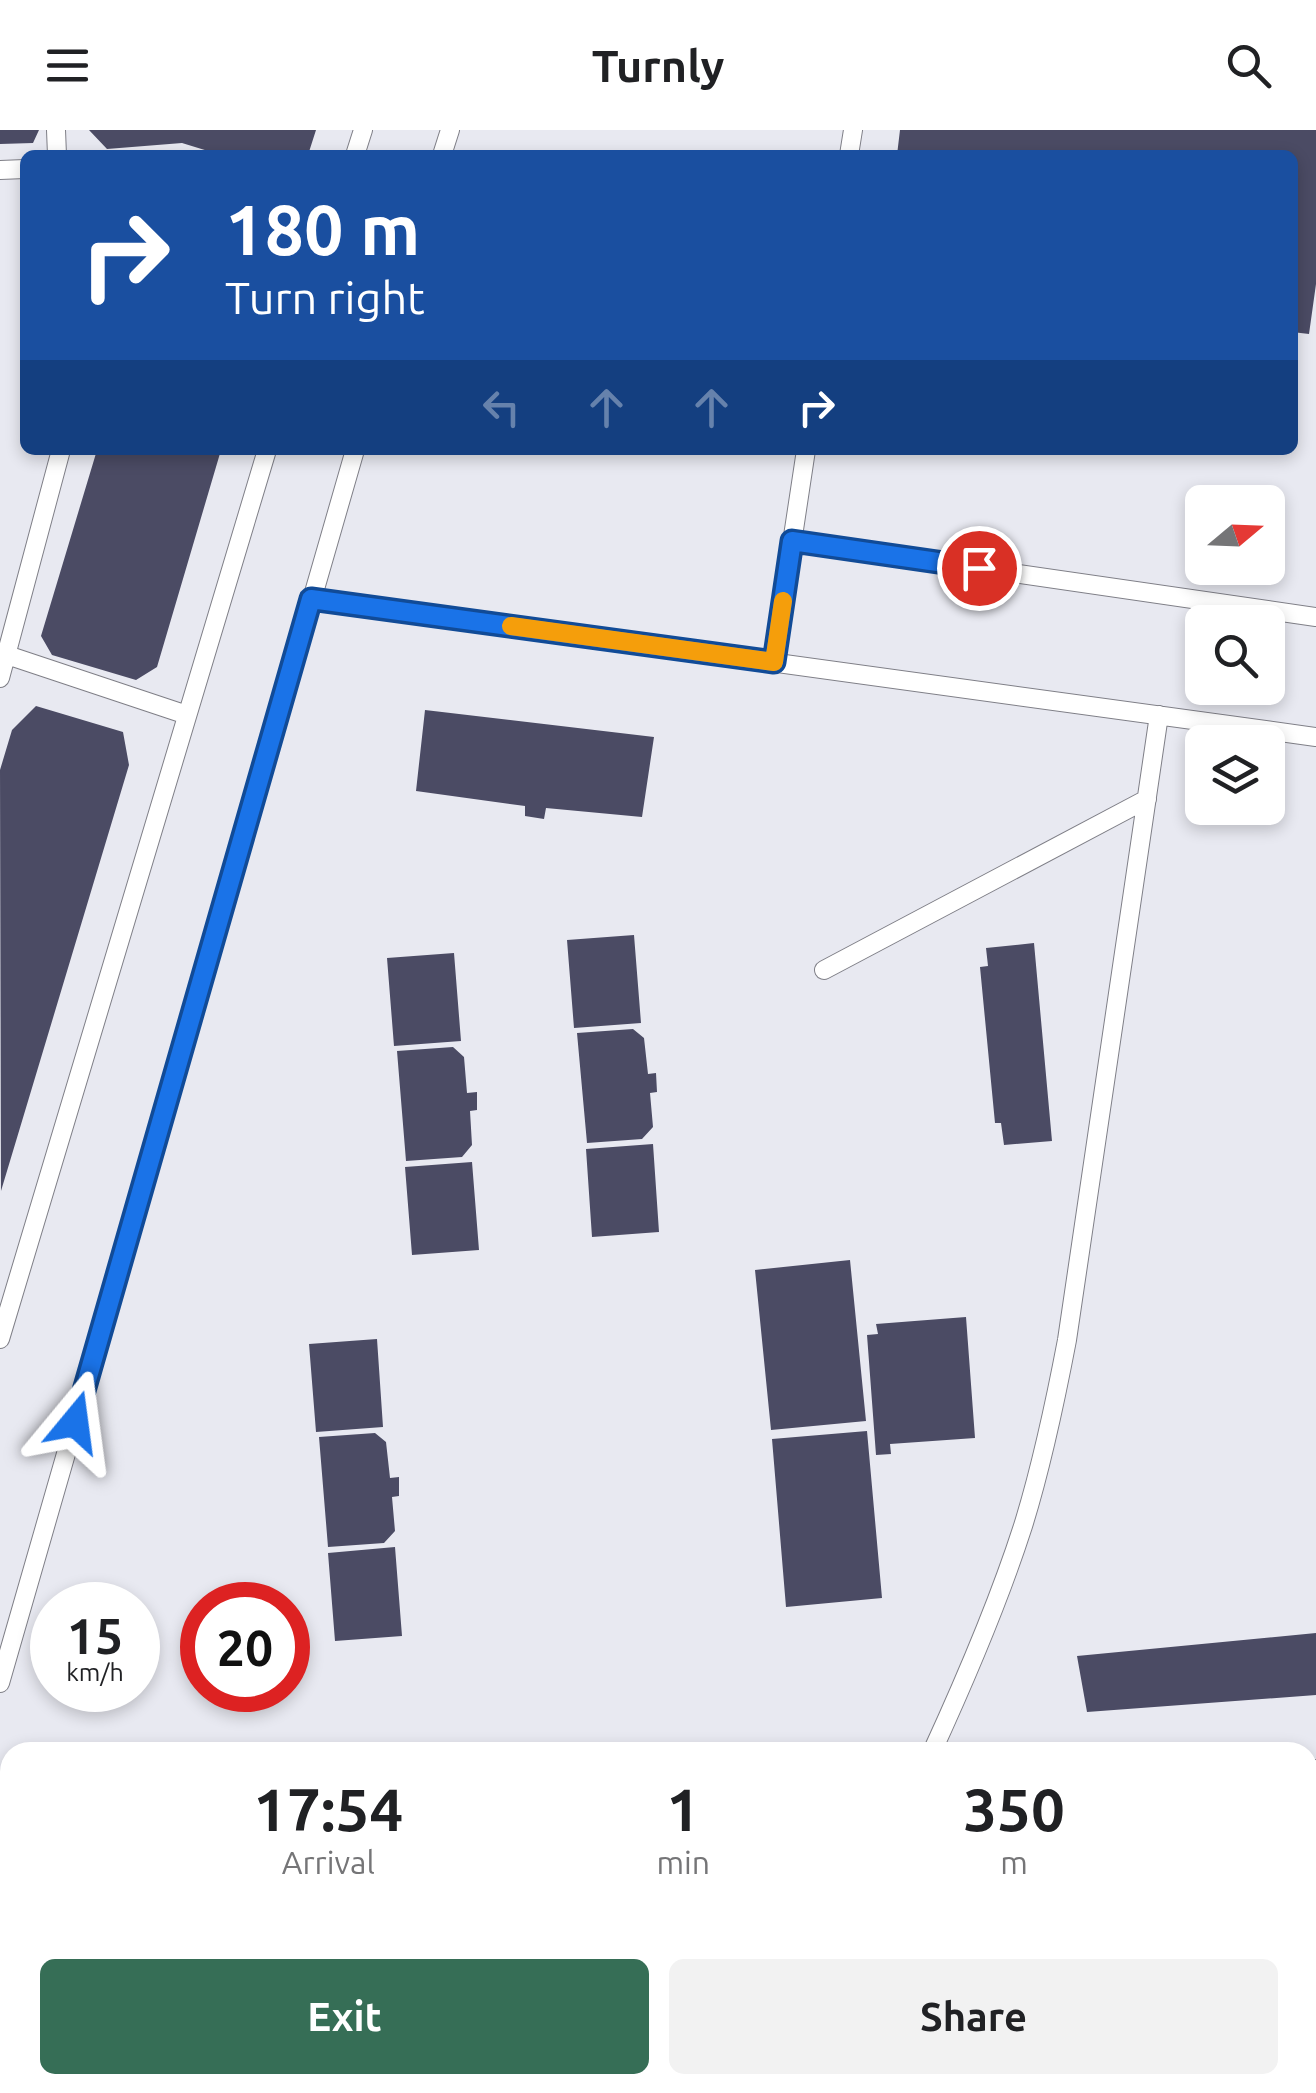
<!DOCTYPE html>
<html lang="en">
<head>
<meta charset="utf-8">
<style>
  body { margin:0; font-family:Ubuntu,sans-serif; background:#f2f2f2; color:#202124; height:100vh; display:flex; flex-direction:column; font-size:38px; white-space:nowrap }
  * { box-sizing:border-box; margin:0 }
  p { font-size:32px; color:#757577 }
  .icon { flex:none; width:55px; height:55px; fill:none; stroke:currentColor; stroke-width:2; stroke-linecap:round; stroke-linejoin:round }
  .map { position:relative; flex:1; overflow:hidden }
  .details { position:absolute; left:0px; top:1612px; width:1318px; height:352px; display:flex; flex-direction:column; background:#fff; border-radius:30px 30px 0 0; box-shadow:0 5px 15px #0003 }
  .details>* { flex:none }
  .banner { position:absolute; left:20px; top:20px; width:1278px; height:305px; border-radius:15px; box-shadow:0 5px 15px #0003; background:#1a4fa0; color:#fff; overflow:hidden }
  .needle { width:65px; rotate:71deg }
  .fabs { position:absolute; left:1185px; top:355px; display:grid; gap:20px }
  .fabs a { display:grid; place-items:center; width:100px; height:100px; border-radius:15px; background:#fff; box-shadow:0 5px 15px #0003; font-size:50px }
  .speed { position:absolute; left:30px; top:1452px; display:flex; gap:20px; font-size:50px; font-weight:700; text-align:center }
  .speed>* { display:grid; place-content:center; width:130px; height:130px; border-radius:50%; background:#fff; box-shadow:0 5px 15px #0003; line-height:1 }
  .speed small { font-size:25px; font-weight:400 }
  .speed .limit { border:15px solid #d22; background:#fff; color:#111 }
  .pin { position:absolute; display:grid; place-items:center; width:85px; height:85px; color:#fff; margin:-42px; border:5px solid #fff; border-radius:50%; box-shadow:0 2px 10px #0007 }
  .me { position:absolute; width:110px; margin:-55px; rotate:16deg; stroke-linejoin:round; filter:drop-shadow(0 0 8px #0008) }
  .turn { display:flex; align-items:center; gap:35px; height:210px; padding:0 40px; font-size:45px }
  .turn .icon { width:130px; height:130px; stroke-width:2.5 }
  .turn b { display:block; font-size:70px; line-height:85px }
  .lanes { display:flex; align-items:center; height:95px; padding:0 40px; background:#0003; justify-content:center; gap:50px; direction:ltr }
  .lanes .off { opacity:.35 }
  .eta { display:flex; justify-content:space-evenly; align-items:center; height:170px; text-align:center }
  .eta b { font-size:60px; font-weight:600; line-height:70px }
  .action { display:flex; gap:20px; margin-top:auto; padding:20px 40px }
  .action a { flex:1; height:115px; border-radius:15px; background:#366e56; color:#fff; font-size:40px; font-weight:600; line-height:115px; text-align:center }
  .action a+a { background:#f2f2f2; color:#202124 }
  header { display:flex; justify-content:space-between; align-items:center; height:130px; padding:0 40px; background:#fff; font-size:45px; font-weight:600 }
  .map>svg:first-child { display:block }
  .building { fill:#4b4b64 }
  .lines { fill:none; stroke-linecap:round; stroke-linejoin:round }
  .lane-casing { stroke:#7f7f87; stroke-width:20 }
  .street-casing { stroke:#7f7f87; stroke-width:38 }
  .lane { stroke:#fff; stroke-width:18 }
  .street { stroke:#fff; stroke-width:35 }
  .route-casing { stroke:#114b97; stroke-width:25 }
  .route { stroke:#1a73e8; stroke-width:18 }
  .slow { stroke:#f59e0b; stroke-width:18 }
</style>
</head>
<body>
<header><svg class="icon" aria-label="menu" viewBox="0 0 24 24"><path d="M4 6h16M4 12h16M4 18h16"/></svg>Turnly<svg class="icon" aria-label="search" viewBox="0 0 24 24"><circle cx="10" cy="10" r="6"/><path d="M15 15l6 6"/></svg></header>
<div class="map">
<svg width="1316" height="1963" viewBox="0 0 1316 1963">
  <rect width="100%" height="100%" fill="#e8e9f1"/>
  <path class="building" d="M0 0H39L33 13 0 14Z
    M89 0H316L308 25H221L182 13 107 19Z
    M900 0H1316V154L1309 204 1292 202V25H897Z
    M97 320H221L157 537 136 550 52 525 41 506Z
    M36 576 123 602 129 635 1 1061 0 640 12 600Z
    M425 580 654 607 642 687 546 678 544 689 525 686V676L416 661Z
    M634 805 641 893 574 898 567 810Z
    M1034 813 1052 1011 1004 1015 1001 993H995L980 837 988 836 986 818Z
    M454 823 461 911 394 916 387 828Z
    M633 899 644 908 648 944 656 943 657 962 650 963 653 997 642 1009 587 1013 577 903Z
    M453 917 464 927 467 963 477 962V980L470 981 472 1015 462 1027 406 1031 397 921Z
    M653 1014 659 1102 592 1107 586 1019Z
    M472 1032 479 1120 412 1125 405 1037Z
    M850 1130 866 1291 771 1300 755 1140Z
    M966 1187 975 1308 890 1314 891 1324 876 1325 867 1205 878 1204 876 1194Z
    M377 1209 383 1297 316 1302 309 1214Z
    M867 1301 882 1468 786 1477 772 1309Z
    M375 1303 386 1312 390 1348 399 1347V1366L392 1367 395 1401 384 1413 328 1417 319 1307Z
    M395 1417 402 1506 335 1511 328 1423Z
    M1316 1503V1565L1087 1582 1077 1526Z"/>
  <g class="lines">
    <g class="lane-casing">
      <path id="lane" d="M56 0 57 25
        M355 25 363 0
        M442 25 450 0
        M849 25 853 0
        M0 40 25 39
        M792 411 1316 487
        M311 469 1316 607
        M0 524 7 525 187 585
        M774 532 806 320
        M0 548 61 320
        M824 840 1147 669
        M0 1209 267 320
        M0 1553 355 320
        M932 1622C966 1548 998 1474 1023 1396 1042 1335 1055 1273 1067 1210L1159 585
        M1308 1639H1316
        M0 1719 10 1726"/>
    </g>
    <g class="street-casing">
      <path id="street" d="M1308 1705 1316 1704
        M0 1813 10 1812
        M223 1955V1963
        M733 1955V1963
        M1003 1963V1955
        M1259 1963 1260 1955"/>
    </g>
    <use href="#lane" class="lane"/>
    <use href="#street" class="street"/>
  </g>
  <g class="lines">
    <g class="route-casing">
      <path id="route" d="M75 1292 311 469 774 532 792 411 979 438"/>
    </g>
    <use href="#route" class="route"/>
    <path class="slow" d="M511 496 774 532 783 471"/>
  </g>
</svg>
<div class="fabs">
<a><svg class="needle" viewBox="-14 -14 28 28"><path d="M0-13l5 13h-10z" fill="#e53935"/><path d="M0 13l5-13h-10z" fill="#757577"/></svg></a>
<a><svg class="icon" aria-label="search" viewBox="0 0 24 24"><circle cx="10" cy="10" r="6"/><path d="M15 15l6 6"/></svg></a>
<a><svg class="icon" aria-label="layers" viewBox="0 0 24 24"><path d="M12 4l9 5-9 5-9-5zM3 14l9 5 9-5"/></svg></a>
</div>
<div class="speed"><div>15<small>km/h</small></div><div class="limit">20</div></div>
<div class="pin" style="left:979px;top:438px;background:#d93025"><svg class="icon" aria-label="arrive" viewBox="0 0 24 24"><path d="M6 21V4h12l-3 4 3 4H6"/></svg></div>
<svg class="me" style="left:75px;top:1292px" viewBox="-20 -20 40 40"><path d="M0-17L14 15 0 8-14 15z" fill="#1a73e8" stroke="#fff" stroke-width="4"/></svg>
<div class="banner">
<div class="turn"><svg class="icon" aria-label="right" viewBox="0 0 24 24"><path d="M7 20v-9h11M14 6l5 5-5 5"/></svg><div><b>180 m</b>Turn right</div></div>
<div class="lanes"><svg class="icon off" aria-label="left" viewBox="0 0 24 24"><path d="M17 20v-9H6M10 6l-5 5 5 5"/></svg><svg class="icon off" aria-label="ahead" viewBox="0 0 24 24"><path d="M12 20V5M6 11l6-6 6 6"/></svg><svg class="icon off" aria-label="ahead" viewBox="0 0 24 24"><path d="M12 20V5M6 11l6-6 6 6"/></svg><svg class="icon" aria-label="right" viewBox="0 0 24 24"><path d="M7 20v-9h11M14 6l5 5-5 5"/></svg></div>
</div>
<section class="details">
<div class="eta">
<div><b>17:54</b><p>Arrival</p></div>
<div><b>1</b><p>min</p></div>
<div><b>350</b><p>m</p></div>
</div>
<div class="action"><a>Exit</a><a>Share</a></div>
</section>
</div>
</body>
</html>
